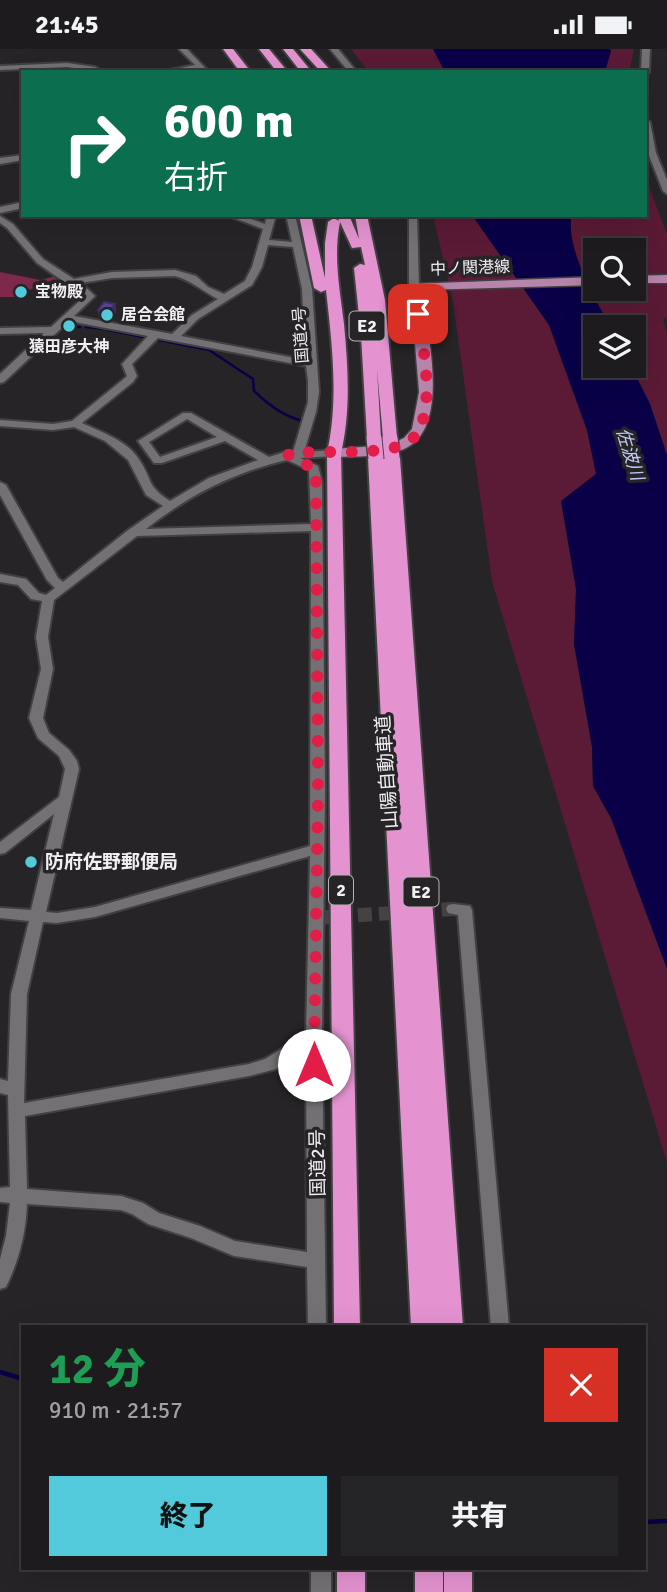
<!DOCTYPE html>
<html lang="ja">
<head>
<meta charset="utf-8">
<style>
  body { margin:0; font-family:Signika,"Noto Sans JP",sans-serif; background:#252427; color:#f1f3f6; height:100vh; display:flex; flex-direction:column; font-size:26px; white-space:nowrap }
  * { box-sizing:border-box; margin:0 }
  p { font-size:23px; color:#a0a1a4 }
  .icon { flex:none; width:38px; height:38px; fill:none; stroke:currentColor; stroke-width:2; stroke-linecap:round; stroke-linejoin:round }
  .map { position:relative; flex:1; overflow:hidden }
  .side { position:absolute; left:21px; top:1276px; width:625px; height:245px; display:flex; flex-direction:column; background:#1d1b1e; border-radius:0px; box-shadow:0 7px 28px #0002,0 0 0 2px #3b393c }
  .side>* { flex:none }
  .top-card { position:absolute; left:21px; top:21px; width:626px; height:147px; border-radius:0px; box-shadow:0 7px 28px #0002,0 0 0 2px #3b393c; background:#0b6e4f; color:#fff; overflow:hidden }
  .buttons { position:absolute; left:583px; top:189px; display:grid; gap:14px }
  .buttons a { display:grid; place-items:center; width:63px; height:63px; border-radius:0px; background:#1d1b1e; box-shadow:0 7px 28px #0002,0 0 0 2px #3b393c; font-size:35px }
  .pin { position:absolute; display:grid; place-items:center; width:60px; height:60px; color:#fff; margin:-30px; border-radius:14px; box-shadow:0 4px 10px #0006 }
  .me { position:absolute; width:77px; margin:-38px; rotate:0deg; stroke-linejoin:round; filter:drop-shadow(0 0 5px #0008) }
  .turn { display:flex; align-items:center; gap:24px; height:147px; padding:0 28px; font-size:32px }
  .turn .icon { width:91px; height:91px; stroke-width:2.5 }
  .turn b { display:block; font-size:49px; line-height:60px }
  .round { display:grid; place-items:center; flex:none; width:74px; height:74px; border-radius:0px; background:#252427 }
  .overview { display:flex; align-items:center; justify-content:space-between; height:119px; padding:0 28px }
  h1 { font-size:42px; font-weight:800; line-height:52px; color:#1e9e55 }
  .cta { display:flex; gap:14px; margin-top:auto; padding:14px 28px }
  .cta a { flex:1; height:80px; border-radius:0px; background:#53cadc; color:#111; font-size:28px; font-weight:800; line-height:80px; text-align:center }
  .cta a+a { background:#252427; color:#f1f3f6 }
  .status { display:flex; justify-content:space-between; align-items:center; height:49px; padding:0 35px; background:#1d1b1e; direction:ltr }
  .status svg { height:19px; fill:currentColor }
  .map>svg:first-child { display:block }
  .green { fill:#5b1a36; fill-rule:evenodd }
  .forest { fill:#7f284d }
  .water { fill:#090048 }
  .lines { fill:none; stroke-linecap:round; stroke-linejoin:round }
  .stream-far1 { stroke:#090048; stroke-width:2.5 }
  .stream { stroke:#090048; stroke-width:4.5 }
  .minor-tunnel { stroke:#454246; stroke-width:14; stroke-dasharray:14 7; stroke-linecap:butt }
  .minor-casing { stroke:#414042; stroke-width:4 }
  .major-casing { stroke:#414042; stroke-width:3 }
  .highway-casing { stroke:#414042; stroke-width:4 }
  .minor { fill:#747175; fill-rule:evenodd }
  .major { fill:#b785ac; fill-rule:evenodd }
  .highway { fill:#e493d0; fill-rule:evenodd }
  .highway-bridge-casing { stroke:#414042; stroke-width:18; stroke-linecap:butt }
  .highway-bridge { stroke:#e493d0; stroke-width:15 }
  .wall { fill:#4d3a7e }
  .shaded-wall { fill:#3f2f66 }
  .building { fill:#5a4392; stroke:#3f2f66; stroke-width:2 }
  .route { stroke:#e11d48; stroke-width:12; stroke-dasharray:0 21.6 }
  .poi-dot { fill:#53cadc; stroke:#272428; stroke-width:2.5 }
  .labels { text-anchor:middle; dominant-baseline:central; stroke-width:7; stroke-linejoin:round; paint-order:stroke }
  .far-street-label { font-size:16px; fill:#f0eff1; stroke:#272428 }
  .far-poi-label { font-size:16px; font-weight:bold; fill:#f0eff1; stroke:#272428; text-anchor:start }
  .shield { fill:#272428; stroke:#b4b2b5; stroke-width:2 }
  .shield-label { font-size:18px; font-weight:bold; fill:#f0eff1 }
  .far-water-label { font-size:18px; font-style:italic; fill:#becaf5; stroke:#272428 }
  .street-label { font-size:19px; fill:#f0eff1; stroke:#272428 }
  .poi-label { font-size:19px; font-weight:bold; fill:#f0eff1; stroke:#272428; text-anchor:start }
</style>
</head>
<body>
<div class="status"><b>21:45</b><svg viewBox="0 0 49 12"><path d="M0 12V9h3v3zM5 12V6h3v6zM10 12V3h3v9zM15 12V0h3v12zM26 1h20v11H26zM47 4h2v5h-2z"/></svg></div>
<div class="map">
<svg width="667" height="1543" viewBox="0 0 667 1543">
  <rect width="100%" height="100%" fill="#272428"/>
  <path class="green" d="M351 0H433L445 23H369Z
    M610 0H634L629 23H605Z
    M646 130 667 185V269L663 270 667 284V406L650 355 631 317H634V278H611C596 253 564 196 572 166H646ZM595 201H634V240H595Z
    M433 166H472L549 276 587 381 596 425 561 452 576 540 574 595 592 698 593 737 611 769 667 920V1114L492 532 453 253Z"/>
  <path class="forest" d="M0 223 40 231 56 227 71 235C64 238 61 236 53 236 41 235 37 243 17 240L13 243 17 245 16 248H0Z"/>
  <path class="water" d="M433 0H610L611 2 605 23H445Z
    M472 166H572C564 196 596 253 611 278H595V317H631L650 355 667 406V920L611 769 593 737 592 698 574 595 576 540 561 452 596 425 587 381 549 276Z"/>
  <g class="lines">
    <path class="stream-far1" d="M64 278H80
      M86 278 104 280
      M108 281 209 301 253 330 254 342C269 356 283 367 303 372"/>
    <path class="stream" d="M0 1323 23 1330
      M644 1473 667 1472"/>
    <path class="minor-tunnel" d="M316 869 453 860"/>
    <g class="minor-casing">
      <path id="minor" d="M179 0H187L209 23H202L199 20 160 23 195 16Z
        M330 0H338L357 23H349Z
        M642 0H650L649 23 646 25V23H641Z
        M67 14 95 18 103 23 67 18 0 21V17Z
        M646 71 650 73 656 104 667 131V145L663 142 648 104Z
        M23 106V111L0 115V109Z
        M23 153V159L0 164V158Z
        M226 166H240L265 175 267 166H276L269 191 292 193 286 166H295L312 240 319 343 316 363 304 403 334 401 339 404 334 407 300 409 318 417 322 433 325 740 322 988 326 1278H308L307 1218 234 1207 191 1189 148 1175 132 1165 121 1161 27 1155C26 1184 19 1211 6 1238L0 1240V1210L6 1187 10 1154 0 1153V1139L10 1138 8 1046 0 1044V1030L8 1032 11 945 29 872 0 869V859L31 861 54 765 5 804 0 805V793L59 748 65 720 59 707 38 689 29 669 41 620 36 588 42 552 31 550 18 536 0 533V525L26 530 39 544 46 546 55 539 47 531 0 446V433L6 436 58 529 63 533 127 482 163 457 146 446 128 411 105 392 74 378 53 381 0 377V371L53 375 72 372 125 329 127 327 122 315 148 287 69 272 4 333 0 334V325L44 284 0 285V279L51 278 85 247 37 214 7 179 0 174V167L13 175 43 210 74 230 112 223 175 221 196 227 208 238 224 245 245 232 252 218 263 180ZM268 196 293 198 302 240 305 311 181 287 198 270 252 236 262 218ZM175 227C191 231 202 242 218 250L192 266 172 285 74 267 95 247 81 234 112 229ZM158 289 306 317 308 332V353L293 403 288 402 269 408 191 364H183L138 392 154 414H162L225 392 258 411 209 429 170 452C145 436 153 430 138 409 126 391 101 383 82 374L133 333 137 327 132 315ZM187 370 217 388 160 408 149 393ZM287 411 309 421 311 475 146 480C189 446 234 423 287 411ZM311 482 310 797 95 858 57 864 46 863 79 720 77 712 69 701 49 684 43 669 53 620 48 588 54 551 137 487ZM310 807 306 985 265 1010 249 1015 24 1054 27 945 43 873 57 874 95 868ZM306 1001 307 1203 235 1192 200 1177 159 1164 143 1154 121 1147 27 1140 25 1067 249 1027 276 1020Z
        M409 166H417L419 238 414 241 409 238Z
        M453 855 470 857 472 861 509 1278H491L458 866 448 864 446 860 448 856Z
        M311 1519H331V1543H311Z"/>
    </g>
    <g class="major-casing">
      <path id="major" d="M667 226V234H634V227Z
        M595 228V236L421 241C427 280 452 380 404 400 383 409 357 407 334 408L327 404 334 400 389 396 404 389 412 380 419 343 410 235Z"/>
    </g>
    <g class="highway-casing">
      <path id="highway" d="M223 0H233L251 23H240Z
        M259 0H269L288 23H277Z
        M283 0H293L312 23H301Z
        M300 0H311L332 23H321Z
        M299 166H311L325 229V194L328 173 334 169 339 172 337 166H349L359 190 355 166H367L385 251 397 389 390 393 383 389 377 320 381 389 374 393 367 389 361 286 354 219 360 215 365 216 361 198 352 199 340 173C333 208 340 241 344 275 348 318 351 362 341 404L360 1278H334L327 404C339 350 332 295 326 241L321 243 314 239Z
        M376 404 384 409 437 1278H411L368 409Z
        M392 404 400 409 463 1278H437L384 409Z
        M337 1519H365V1543H337Z
        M415 1519H443V1543H415Z
        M444 1519H472V1543H444Z"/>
    </g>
    <use href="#minor" class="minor"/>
    <use href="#major" class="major"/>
    <use href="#highway" class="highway"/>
    <g class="highway-bridge-casing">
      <path id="highway-bridge" d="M374 389 376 409
        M390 389 392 409"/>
    </g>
    <use href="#highway-bridge" class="highway-bridge"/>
  </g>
  <path class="wall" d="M115 255 116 263 109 271 99 269 98 261Z"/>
  <path class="shaded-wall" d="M115 255 116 263 109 271 108 263Z"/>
  <path class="building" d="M104 253 115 255 108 263 98 261Z"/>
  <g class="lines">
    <path class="route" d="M314 1016 318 740 316 433 314 419 292 410 288 405C319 401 350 405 380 401 391 400 407 397 415 387 436 361 423 296 418 265"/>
  </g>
  <g class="poi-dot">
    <circle cx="21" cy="243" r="7"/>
    <circle cx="107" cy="266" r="7"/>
    <circle cx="69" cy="277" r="7"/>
    <circle cx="31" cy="813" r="7"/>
  </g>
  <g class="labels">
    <g class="far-street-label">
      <text transform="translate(470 219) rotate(-2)">中ノ関港線</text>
      <text transform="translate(301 286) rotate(-94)">国道2号</text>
    </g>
    <g class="far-poi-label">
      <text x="35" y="243">宝物殿</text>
      <text x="121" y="266">居合会館</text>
      <text x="69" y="298" text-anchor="middle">猿田彦大神</text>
    </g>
    <g class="shield">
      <rect x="349.5" y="262.5" width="35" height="29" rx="5"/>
      <rect x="329" y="826.5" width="24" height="29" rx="5"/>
      <rect x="403.5" y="828.5" width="35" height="29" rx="5"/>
    </g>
    <g class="shield-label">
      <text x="367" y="277">E2</text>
      <text x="341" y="841">2</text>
      <text x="421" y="843">E2</text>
    </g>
    <g class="far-water-label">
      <text transform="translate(630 405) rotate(73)">佐波川</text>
    </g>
    <g class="street-label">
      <text transform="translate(387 723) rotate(-94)">山陽自動車道</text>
      <text transform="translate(318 1114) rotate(-91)">国道2号</text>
    </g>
    <g class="poi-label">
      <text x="45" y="813">防府佐野郵便局</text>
    </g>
  </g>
</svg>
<div class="buttons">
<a><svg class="icon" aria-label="search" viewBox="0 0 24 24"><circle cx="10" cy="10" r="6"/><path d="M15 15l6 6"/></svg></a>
<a><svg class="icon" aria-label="layers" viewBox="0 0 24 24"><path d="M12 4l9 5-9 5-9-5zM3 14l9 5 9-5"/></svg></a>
</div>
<div class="pin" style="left:418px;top:265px;background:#d93025"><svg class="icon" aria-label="arrive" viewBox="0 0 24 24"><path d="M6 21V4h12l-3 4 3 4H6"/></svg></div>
<svg class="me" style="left:314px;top:1016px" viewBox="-20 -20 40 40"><circle r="19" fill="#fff"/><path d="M0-13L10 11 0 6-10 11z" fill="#e11d48"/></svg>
<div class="top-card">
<div class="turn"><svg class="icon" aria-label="right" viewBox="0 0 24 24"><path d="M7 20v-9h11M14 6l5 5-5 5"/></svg><div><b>600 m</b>右折</div></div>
</div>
<section class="side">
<div class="overview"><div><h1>12 分</h1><p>910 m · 21:57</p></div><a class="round" style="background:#d93025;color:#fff"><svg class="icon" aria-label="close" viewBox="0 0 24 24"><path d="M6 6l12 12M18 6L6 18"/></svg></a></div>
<div class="cta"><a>終了</a><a>共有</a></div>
</section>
</div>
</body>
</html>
